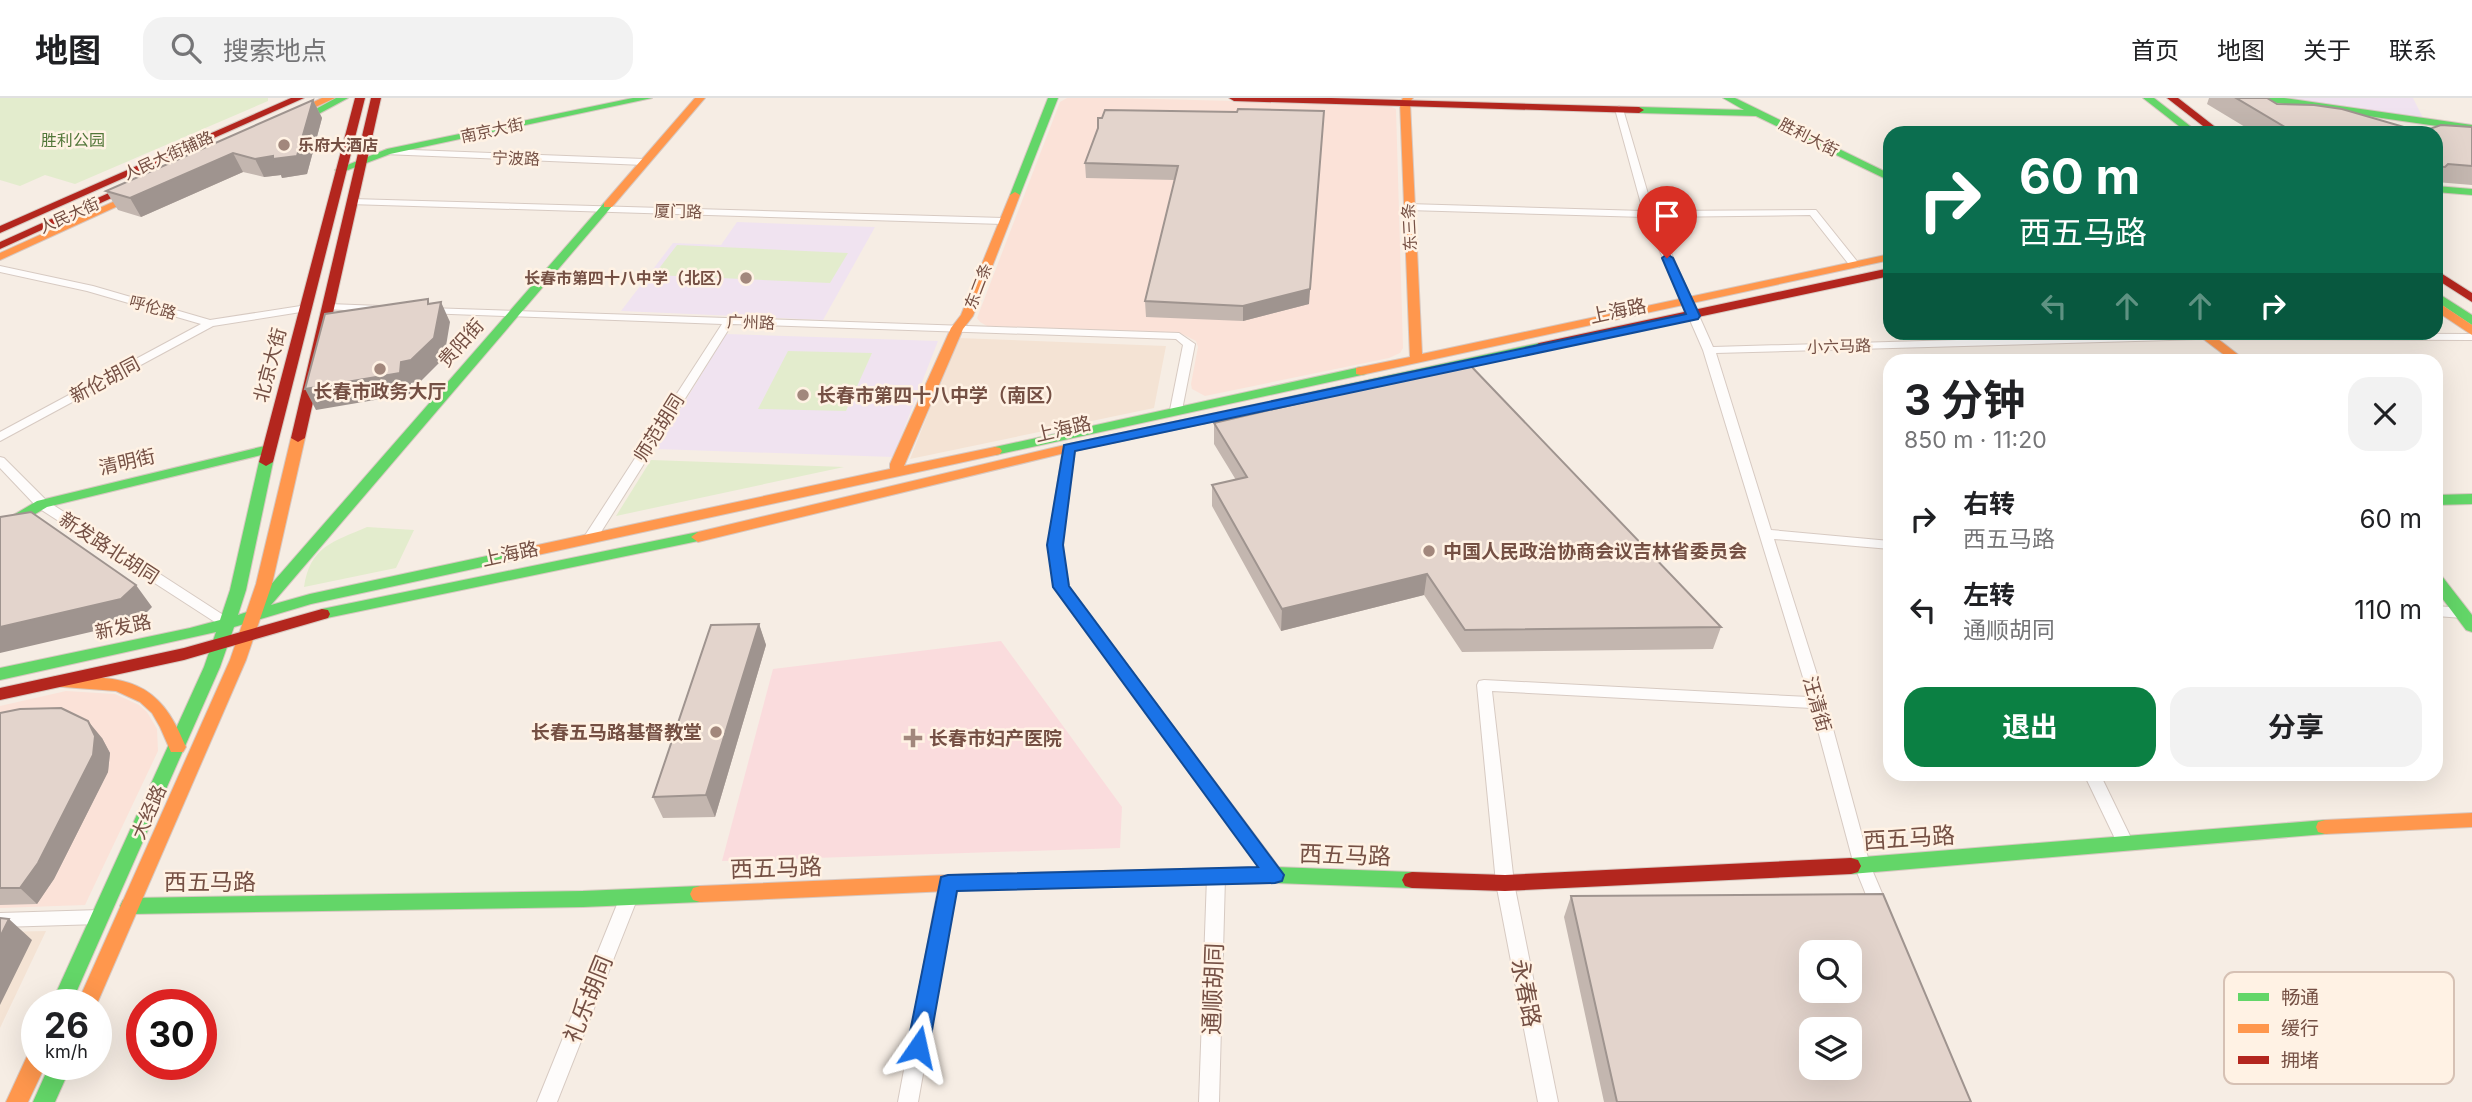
<!DOCTYPE html>
<html lang="zh">
<head>
<meta charset="utf-8">
<style>
  body { margin:0; font-family:Inter,"Noto Sans SC",sans-serif; background:#f2f2f2; color:#202124; height:100vh; display:flex; flex-direction:column; font-size:26px; white-space:nowrap }
  * { box-sizing:border-box; margin:0 }
  p { font-size:23px; color:#757577 }
  .icon { flex:none; width:38px; height:38px; fill:none; stroke:currentColor; stroke-width:2; stroke-linecap:round; stroke-linejoin:round }
  .map { position:relative; flex:1; overflow:hidden }
  .panel { position:absolute; left:1883px; top:256px; width:560px; height:427px; display:flex; flex-direction:column; background:#fff; border-radius:21px; box-shadow:0 7px 28px #0002 }
  .panel>* { flex:none }
  .guide { position:absolute; left:1883px; top:28px; width:560px; height:214px; border-radius:21px; box-shadow:0 7px 28px #0002; background:#0b6e4f; color:#fff; overflow:hidden }
  .controls { position:absolute; left:1799px; top:842px; display:grid; gap:14px }
  .controls a { display:grid; place-items:center; width:63px; height:63px; border-radius:14px; background:#fff; box-shadow:0 7px 28px #0002; font-size:35px }
  .speed { position:absolute; left:21px; top:891px; display:flex; gap:14px; font-size:35px; font-weight:700; text-align:center }
  .speed>* { display:grid; place-content:center; width:91px; height:91px; border-radius:50%; background:#fff; box-shadow:0 7px 28px #0002; line-height:1 }
  .speed small { font-size:18px; font-weight:400 }
  .speed .limit { border:10px solid #d22; background:#fff; color:#111 }
  .pin { position:absolute; display:grid; place-items:center; width:60px; height:60px; color:#fff; margin:-72px -30px; border-radius:50% 50% 50% 0; rotate:-45deg; box-shadow:0 0 7px #0007 }
  .pin .icon { rotate:45deg }
  .me { position:absolute; width:77px; margin:-38px; rotate:11deg; stroke-linejoin:round; filter:drop-shadow(0 0 5px #0008) }
  .turn { display:flex; align-items:center; gap:24px; height:147px; padding:0 21px; font-size:32px }
  .turn .icon { width:91px; height:91px; stroke-width:2.5 }
  .turn b { display:block; font-size:49px; line-height:60px }
  .lanes { display:flex; align-items:center; height:66px; padding:0 21px; background:#0003; justify-content:center; gap:35px; direction:ltr }
  .lanes .off { opacity:.35 }
  .round { display:grid; place-items:center; flex:none; width:74px; height:74px; border-radius:21px; background:#f2f2f2 }
  .summary { display:flex; align-items:center; justify-content:space-between; height:119px; padding:0 21px }
  h1 { font-size:42px; font-weight:700; line-height:52px }
  .action { display:flex; gap:14px; margin-top:auto; padding:14px 21px }
  .action a { flex:1; height:80px; border-radius:21px; background:#0b8043; color:#fff; font-size:28px; font-weight:700; line-height:80px; text-align:center }
  .action a+a { background:#f2f2f2; color:#202124 }
  ul { padding:0; list-style:none }
  li { display:flex; align-items:center; gap:21px; height:91px; padding:0 21px }
  li div { flex:1 }
  li b { display:block; font-size:26px }
  li em { font-style:normal }
  header { display:flex; align-items:center; gap:42px; box-sizing:border-box; height:98px; padding:0 35px; background:#fff; border-bottom:2px solid #e0e0e0 }
  header strong { font-size:33px }
  nav { display:flex; gap:38px; margin-inline-start:auto; font-size:24px }
  .search { width:490px; height:63px; background:#f2f2f2; display:flex; align-items:center; gap:18px; box-sizing:border-box; padding:0 24px; border-radius:21px; color:#757577; font-size:26px }
  .map>svg:first-child { display:block }
  .residential { fill:#f4e3d4 }
  .commercial { fill:#fbe2d8 }
  .education { fill:#f0e3f0 }
  .medical { fill:#fadcdd }
  .green { fill:#e3eccd }
  .lines { fill:none; stroke-linecap:round; stroke-linejoin:round }
  .street-casing { stroke:#d7cac2; stroke-width:2 }
  .fast-casing { stroke:#d7c8c1; stroke-width:2 }
  .slow-casing { stroke:#d7c8c1; stroke-width:2 }
  .jam-casing { stroke:#d7c8c1; stroke-width:2 }
  .street { fill:#fefcfb; fill-rule:evenodd }
  .fast { fill:#63d668; fill-rule:evenodd }
  .slow { fill:#ff974d; fill-rule:evenodd }
  .jam { fill:#b3261e; fill-rule:evenodd }
  .wall { fill:#c3b6af }
  .shaded-wall { fill:#9f948f }
  .building { fill:#e3d4cc; stroke:#9f948f; stroke-width:2; fill-rule:evenodd }
  .route { fill:#1a73e8; stroke:#114b97; stroke-width:2 }
  .poi-dot { fill:#a2877c; stroke:#fff2e4; stroke-width:2.5 }
  .labels { text-anchor:middle; dominant-baseline:central; stroke-width:5; stroke-linejoin:round; paint-order:stroke }
  .far-street-label { font-size:16px; fill:#755044; stroke:#fff2e4 }
  .far-park-label { font-size:16px; fill:#517638; stroke:#fff2e4 }
  .far-poi-label { font-size:16px; font-weight:bold; fill:#755044; stroke:#fff2e4; text-anchor:start }
  .street-label { font-size:19px; fill:#755044; stroke:#fff2e4 }
  .poi-label { font-size:19px; font-weight:bold; fill:#755044; stroke:#fff2e4; text-anchor:start }
  .near-street-label { font-size:23px; fill:#755044; stroke:#fff2e4 }
  .key { fill:#fff2e4; stroke:#d6c1b4; stroke-width:2 }
  .key-label { font-size:19px; fill:#755044 }
</style>
</head>
<body>
<header>
<strong>地图</strong>
<div class="search"><svg class="icon" aria-label="search" viewBox="0 0 24 24"><circle cx="10" cy="10" r="6"/><path d="M15 15l6 6"/></svg>搜索地点</div>
<nav><a>首页</a><a>地图</a><a>关于</a><a>联系</a></nav>
</header>
<div class="map">
<svg width="2472" height="1004" viewBox="0 0 2472 1004">
  <rect width="100%" height="100%" fill="#f6ede4"/>
  <path class="residential" d="M958 240 1166 248 1154 310 910 361Z
    M46 833 0 930V834Z"/>
  <path class="commercial" d="M1117 0 1387 7 1396 11 1403 250 1400 255 1389 260 1205 298 1192 291 1191 286 1198 249 1196 243 1182 236 987 228 980 224 977 220 1060 4 1067 0Z
    M66 593 115 596 139 607 147 614 157 631 158 653 85 807 0 810V608Z"/>
  <path class="education" d="M2272 0H2413L2424 22Z
    M737 124 875 129 823 222 621 213 673 145 721 147Z
    M726 236 938 243 893 359 656 351Z"/>
  <path class="medical" d="M1001 543 1122 709 1120 750 722 763 773 571Z"/>
  <path class="green" d="M0 0H268V3L75 86 45 77 20 88 0 82Z
    M677 147 848 155 830 185 654 177Z
    M788 253 872 255 846 313 758 311Z
    M651 362 844 369 616 418Z
    M367 429 414 432 396 470 304 489C310 448 333 444 367 429Z"/>
  <g class="lines">
    <g class="street-casing">
      <path id="street" d="M1619 8 1623 11 1653 113 1816 112 1860 167 1859 169H1851L1810 117 1655 119 1713 249 2204 235 2472 236V242L2204 241 1716 255 1771 432 1890 443V451L1774 441 1826 605 1870 767 1890 814 1887 819 1881 821 1875 819 1854 767 1812 610 1492 593 1514 785 1558 1004H1538L1496 785 1477 587 1479 583 1484 582 1809 599 1703 252 1645 119 1408 112 1403 109 1408 106 1643 113 1615 11Z
        M387 51 644 61 649 64 644 67 384 56 382 54Z
        M352 101 1003 120 1008 123 1003 126 349 106V102Z
        M0 168 93 188 210 222 307 207 312 210 307 213 213 228 0 343V334L201 226 87 193 0 174Z
        M329 206 381 208 386 211 381 214 325 211 324 209Z
        M429 210 1179 235 1195 246 1182 312 1176 316 1170 312 1183 247 1176 241 732 226 596 442 591 443 584 439 722 226 425 215V211Z
        M1069 346 1075 350 1062 447 1068 488 1281 772 1284 777 1281 782 1275 784 1269 782 1054 489 1048 447 1063 350Z
        M0 359 4 360 47 403 231 522 233 525 231 528H221L37 409 0 370Z
        M2436 508 2463 510 2470 515 2463 520 2436 518Z
        M2084 676H2100L2133 744 2131 749 2125 751 2119 749Z
        M1216 772 1222 774 1225 779 1219 1004H1199L1207 779 1210 774Z
        M948 778 954 780 957 785 918 1004H898L939 785 942 780Z
        M629 792 635 794 638 799 557 1004H537L620 799 623 794Z
        M100 812 106 814 109 819 106 824 100 826 0 829V815Z"/>
    </g>
    <g class="fast-casing">
      <path id="fast" d="M336 0H348L300 26 292 24Z
        M633 0H652L390 56 340 75 335 72 387 51Z
        M1048 0H1058L1020 97 1011 99 1010 97Z
        M1723 0H1735L1890 76V83L1756 18 1639 15 1634 12 1639 9 1744 12Z
        M2143 0H2154L2199 35H2188Z
        M2259 0H2284L2472 27V33L2264 3Z
        M2436 88 2472 91V97L2436 94Z
        M604 105 613 107 271 507 310 496 533 448 538 449 541 453 538 457 311 506 234 529 220 569 71 906H51L204 569 216 534 0 582V570L190 530 220 522 230 492 259 364 266 360 273 364 246 492 238 517 247 514Z
        M2436 194 2472 217V227L2436 203Z
        M1539 245 1543 246V252L1201 326 1194 322 1201 318Z
        M1361 269 1366 270V276L995 357 988 353 995 349Z
        M269 347 276 351 274 354 47 409 0 437V425L37 403Z
        M2472 396V406L2436 407V397Z
        M698 434 705 439 703 442 322 521 314 516 322 511Z
        M2436 476 2441 477 2472 517V534L2466 532 2436 492Z
        M2325 722 2332 724 2334 729 2332 734 2325 736 1851 776 1844 774 1841 768 1844 762 1851 760Z
        M1275 769 1412 774 1419 776 1422 782 1419 788 1412 790 1275 785 971 792 964 790 961 784 964 778 971 776Z
        M700 788 707 790 710 796 707 802 700 804 583 809 130 816 123 814 120 808 123 802 130 800 583 793Z
        M50 966H72L55 1004H33Z"/>
    </g>
    <g class="slow-casing">
      <path id="slow" d="M322 0H335L292 20 284 18Z
        M695 0H705L612 109H604V105Z
        M1403 0H1413L1410 4 1422 256 1890 156V162L1361 277 1356 276V270L1410 259 1400 4Z
        M135 94 144 96 0 162V155Z
        M1015 94 1020 97 973 218 963 231 904 368 995 349 1000 350 1002 353 1000 356 533 458 528 457 525 453 528 449 533 448 890 371V366L951 230 961 217 1010 97Z
        M2436 203 2472 227V237L2436 213Z
        M2194 234H2209L2245 262H2231Z
        M1201 318 1206 319 1208 322 1206 325 1069 354 698 444 691 439 698 434 1069 346Z
        M298 336 305 340 272 486 246 562 96 908 77 906 230 562 256 486 291 340Z
        M56 578C125 579 158 579 186 649L183 654H171L160 629 152 615 140 604 116 593 50 588 48 584 50 580Z
        M2472 715V729L2325 736 2318 734 2316 729 2318 724 2325 722Z
        M971 776 978 778 981 784 978 790 971 792 700 804 693 802 690 796 693 790 700 788Z
        M37 951V966H46L28 1004H6L29 954Z"/>
    </g>
    <g class="jam-casing">
      <path id="jam" d="M291 0H304L0 135V128Z
        M355 0H365L273 364 266 368 259 364Z
        M371 0H381L305 340 298 344 291 340Z
        M1229 0H1331L1639 9 1644 12 1639 15 1234 3Z
        M2167 0H2178L2223 35H2212Z
        M131 85 140 87 0 151V144Z
        M1890 170V178L1539 253 1533 249 1539 245Z
        M2436 172 2472 195V204L2436 181Z
        M322 511 328 512 330 516 328 520 184 562 0 602V590L184 550Z
        M1851 760 1858 762 1861 768 1858 774 1851 776 1505 793 1412 790 1405 788 1402 782 1405 776 1412 774 1505 777Z"/>
    </g>
    <use href="#street" class="street"/>
    <use href="#fast" class="fast"/>
    <use href="#slow" class="slow"/>
    <use href="#jam" class="jam"/>
  </g>
  <path class="wall" d="M2209 0H2267L2277 6 2421 34 2472 29V87L2436 84V35H2255L2207 6Z
    M313 2 322 20 307 76 282 80 281 77 264 79 243 74 141 119 118 112 106 93Z
    M1237 14 1309 206 1243 223 1146 219 1145 203 1175 82 1086 80 1085 65Z
    M1214 325 1721 529 1713 551 1462 554 1424 497 1281 533 1212 408V387L1236 382 1214 346Z
    M759 526 766 547 715 719 663 720 653 699Z
    M0 615 102 640 110 655 108 674 54 781 37 806 0 807Z
    M1571 798 1971 1004H1604L1564 819Z"/>
  <path class="shaded-wall" d="M313 2 322 20 307 76 282 80 281 77 264 79 255 61 273 58Z
    M1323 27 1309 206 1243 223V208Z
    M233 55 243 74 141 119 130 100Z
    M441 204 450 224 444 260 421 283 411 285 410 296 316 312 305 291 401 264Z
    M1427 476 1424 497 1281 533 1282 511Z
    M136 487 152 509 138 523 0 555V529Z
    M759 526 766 547 715 719 706 697Z
    M88 623 102 640 110 655 108 674 54 781 37 806 20 790Z
    M9 821 32 842 0 907V839Z"/>
  <path class="building" d="M2236 0H2267L2277 6 2314 7 2342 11 2421 34 2441 27 2472 29V68L2448 66 2445 69 2436 68V35H2295Z
    M313 2 297 58 273 61V58L255 61 233 55 130 100 106 93Z
    M1238 11 1324 13 1310 191 1243 208 1145 203 1178 68 1085 65 1098 30V20H1102L1105 12 1237 14Z
    M428 201V206L441 204 434 240 411 262 401 264 400 275 305 291 325 216Z
    M1469 266 1721 529 1465 532 1427 476 1282 511 1212 387 1247 379 1214 325Z
    M31 414 136 487 121 501 0 529V419Z
    M759 526 706 697 653 699 711 527Z
    M61 610 88 623 95 638 93 657 38 765 20 790H0V615L20 611Z
    M1883 796 1971 1004H1617L1571 798ZM1811 854H1850V892H1811ZM1811 931H1850V970H1811Z
    M0 820 9 821 0 839Z"/>
  <path class="route" d="M1667 156 1673 160 1700 218 1698 221 1075 353 1063 447 1069 488 1284 777 1282 783 1275 785 957 793 929 949 925 956 918 959 910 956 907 949 941 779 948 777 1258 769 1053 489 1047 447 1064 347 1686 216 1662 160Z"/>
  <g class="poi-dot">
    <circle cx="284" cy="47" r="7"/>
    <circle cx="746" cy="180" r="7"/>
    <circle cx="380" cy="271" r="7"/>
    <circle cx="803" cy="297" r="7"/>
    <circle cx="1429" cy="453" r="7"/>
    <circle cx="716" cy="634" r="7"/>
    <path d="M909.5 629.5h7v7h7v7h-7v7h-7v-7h-7v-7h7z"/>
  </g>
  <g class="labels">
    <g class="far-street-label">
      <text transform="translate(492 32) rotate(-12)">南京大街</text>
      <text transform="translate(1809 39) rotate(27)">胜利大街</text>
      <text transform="translate(168 57) rotate(-24)">人民大街辅路</text>
      <text transform="translate(516 60) rotate(2)">宁波路</text>
      <text transform="translate(678 113) rotate(1)">厦门路</text>
      <text transform="translate(69 117) rotate(-24)">人民大街</text>
      <text transform="translate(1409 129) rotate(-93)">东三条</text>
      <text transform="translate(978 188) rotate(-69)">东二条</text>
      <text transform="translate(153 209) rotate(16)">呼伦路</text>
      <text transform="translate(751 224) rotate(2)">广州路</text>
      <text transform="translate(1839 248) rotate(-2)">小六马路</text>
    </g>
    <g class="far-park-label">
      <text x="73" y="42">胜利公园</text>
    </g>
    <g class="far-poi-label">
      <text x="298" y="47">乐府大酒店</text>
      <text x="732" y="180" text-anchor="end">长春市第四十八中学（北区）</text>
    </g>
    <g class="street-label">
      <text transform="translate(1618 213) rotate(-12)">上海路</text>
      <text transform="translate(461 245) rotate(-48)">贵阳街</text>
      <text transform="translate(270 267) rotate(-75)">北京大街</text>
      <text transform="translate(105 282) rotate(-28)">新伦胡同</text>
      <text transform="translate(659 330) rotate(-58)">师范胡同</text>
      <text transform="translate(1063 331) rotate(-13)">上海路</text>
      <text transform="translate(127 364) rotate(-13)">清明街</text>
      <text transform="translate(109 450) rotate(33)">新发路北胡同</text>
      <text transform="translate(510 456) rotate(-12)">上海路</text>
      <text transform="translate(123 529) rotate(-12)">新发路</text>
      <text transform="translate(1817 606) rotate(74)">汪清街</text>
      <text transform="translate(149 714) rotate(-66)">大经路</text>
    </g>
    <g class="poi-label">
      <text x="380" y="293" text-anchor="middle">长春市政务大厅</text>
      <text x="817" y="297">长春市第四十八中学（南区）</text>
      <text x="1443" y="453">中国人民政治协商会议吉林省委员会</text>
      <text x="702" y="634" text-anchor="end">长春五马路基督教堂</text>
      <text x="929" y="640">长春市妇产医院</text>
    </g>
    <g class="near-street-label">
      <text transform="translate(1909 740) rotate(-4)">西五马路</text>
      <text transform="translate(1345 757) rotate(2)">西五马路</text>
      <text transform="translate(776 770) rotate(-2)">西五马路</text>
      <text x="210" y="784">西五马路</text>
      <text transform="translate(1213 891) rotate(-88)">通顺胡同</text>
      <text transform="translate(1526 895) rotate(79)">永春路</text>
      <text transform="translate(588 901) rotate(-68)">礼乐胡同</text>
    </g>
  </g>
  <rect x="2224" y="874" width="230" height="112" rx="10" class="key"/>
  <rect x="2238" y="895" width="31" height="8" fill="#63d668"/>
  <rect x="2238" y="926" width="31" height="9" fill="#ff974d"/>
  <rect x="2238" y="958" width="31" height="8" fill="#b3261e"/>
  <g class="key-label">
    <text x="2281" y="906">畅通</text>
    <text x="2281" y="937">缓行</text>
    <text x="2281" y="969">拥堵</text>
  </g>
</svg>
<div class="controls">
<a><svg class="icon" aria-label="search" viewBox="0 0 24 24"><circle cx="10" cy="10" r="6"/><path d="M15 15l6 6"/></svg></a>
<a><svg class="icon" aria-label="layers" viewBox="0 0 24 24"><path d="M12 4l9 5-9 5-9-5zM3 14l9 5 9-5"/></svg></a>
</div>
<div class="speed"><div>26<small>km/h</small></div><div class="limit">30</div></div>
<div class="pin" style="left:1667px;top:160px;background:#d93025"><svg class="icon" aria-label="arrive" viewBox="0 0 24 24"><path d="M6 21V4h12l-3 4 3 4H6"/></svg></div>
<svg class="me" style="left:918px;top:949px" viewBox="-20 -20 40 40"><path d="M0-17L14 15 0 8-14 15z" fill="#1a73e8" stroke="#fff" stroke-width="4"/></svg>
<div class="guide">
<div class="turn"><svg class="icon" aria-label="right" viewBox="0 0 24 24"><path d="M7 20v-9h11M14 6l5 5-5 5"/></svg><div><b>60 m</b>西五马路</div></div>
<div class="lanes"><svg class="icon off" aria-label="left" viewBox="0 0 24 24"><path d="M17 20v-9H6M10 6l-5 5 5 5"/></svg><svg class="icon off" aria-label="ahead" viewBox="0 0 24 24"><path d="M12 20V5M6 11l6-6 6 6"/></svg><svg class="icon off" aria-label="ahead" viewBox="0 0 24 24"><path d="M12 20V5M6 11l6-6 6 6"/></svg><svg class="icon" aria-label="right" viewBox="0 0 24 24"><path d="M7 20v-9h11M14 6l5 5-5 5"/></svg></div>
</div>
<section class="panel">
<div class="summary"><div><h1>3 分钟</h1><p>850 m · 11:20</p></div><a class="round"><svg class="icon" aria-label="close" viewBox="0 0 24 24"><path d="M6 6l12 12M18 6L6 18"/></svg></a></div>
<ul>
<li><svg class="icon" aria-label="right" viewBox="0 0 24 24"><path d="M7 20v-9h11M14 6l5 5-5 5"/></svg><div><b>右转</b><p>西五马路</p></div><em>60 m</em></li>
<li><svg class="icon" aria-label="left" viewBox="0 0 24 24"><path d="M17 20v-9H6M10 6l-5 5 5 5"/></svg><div><b>左转</b><p>通顺胡同</p></div><em>110 m</em></li>
</ul>
<div class="action"><a>退出</a><a>分享</a></div>
</section>
</div>
</body>
</html>
